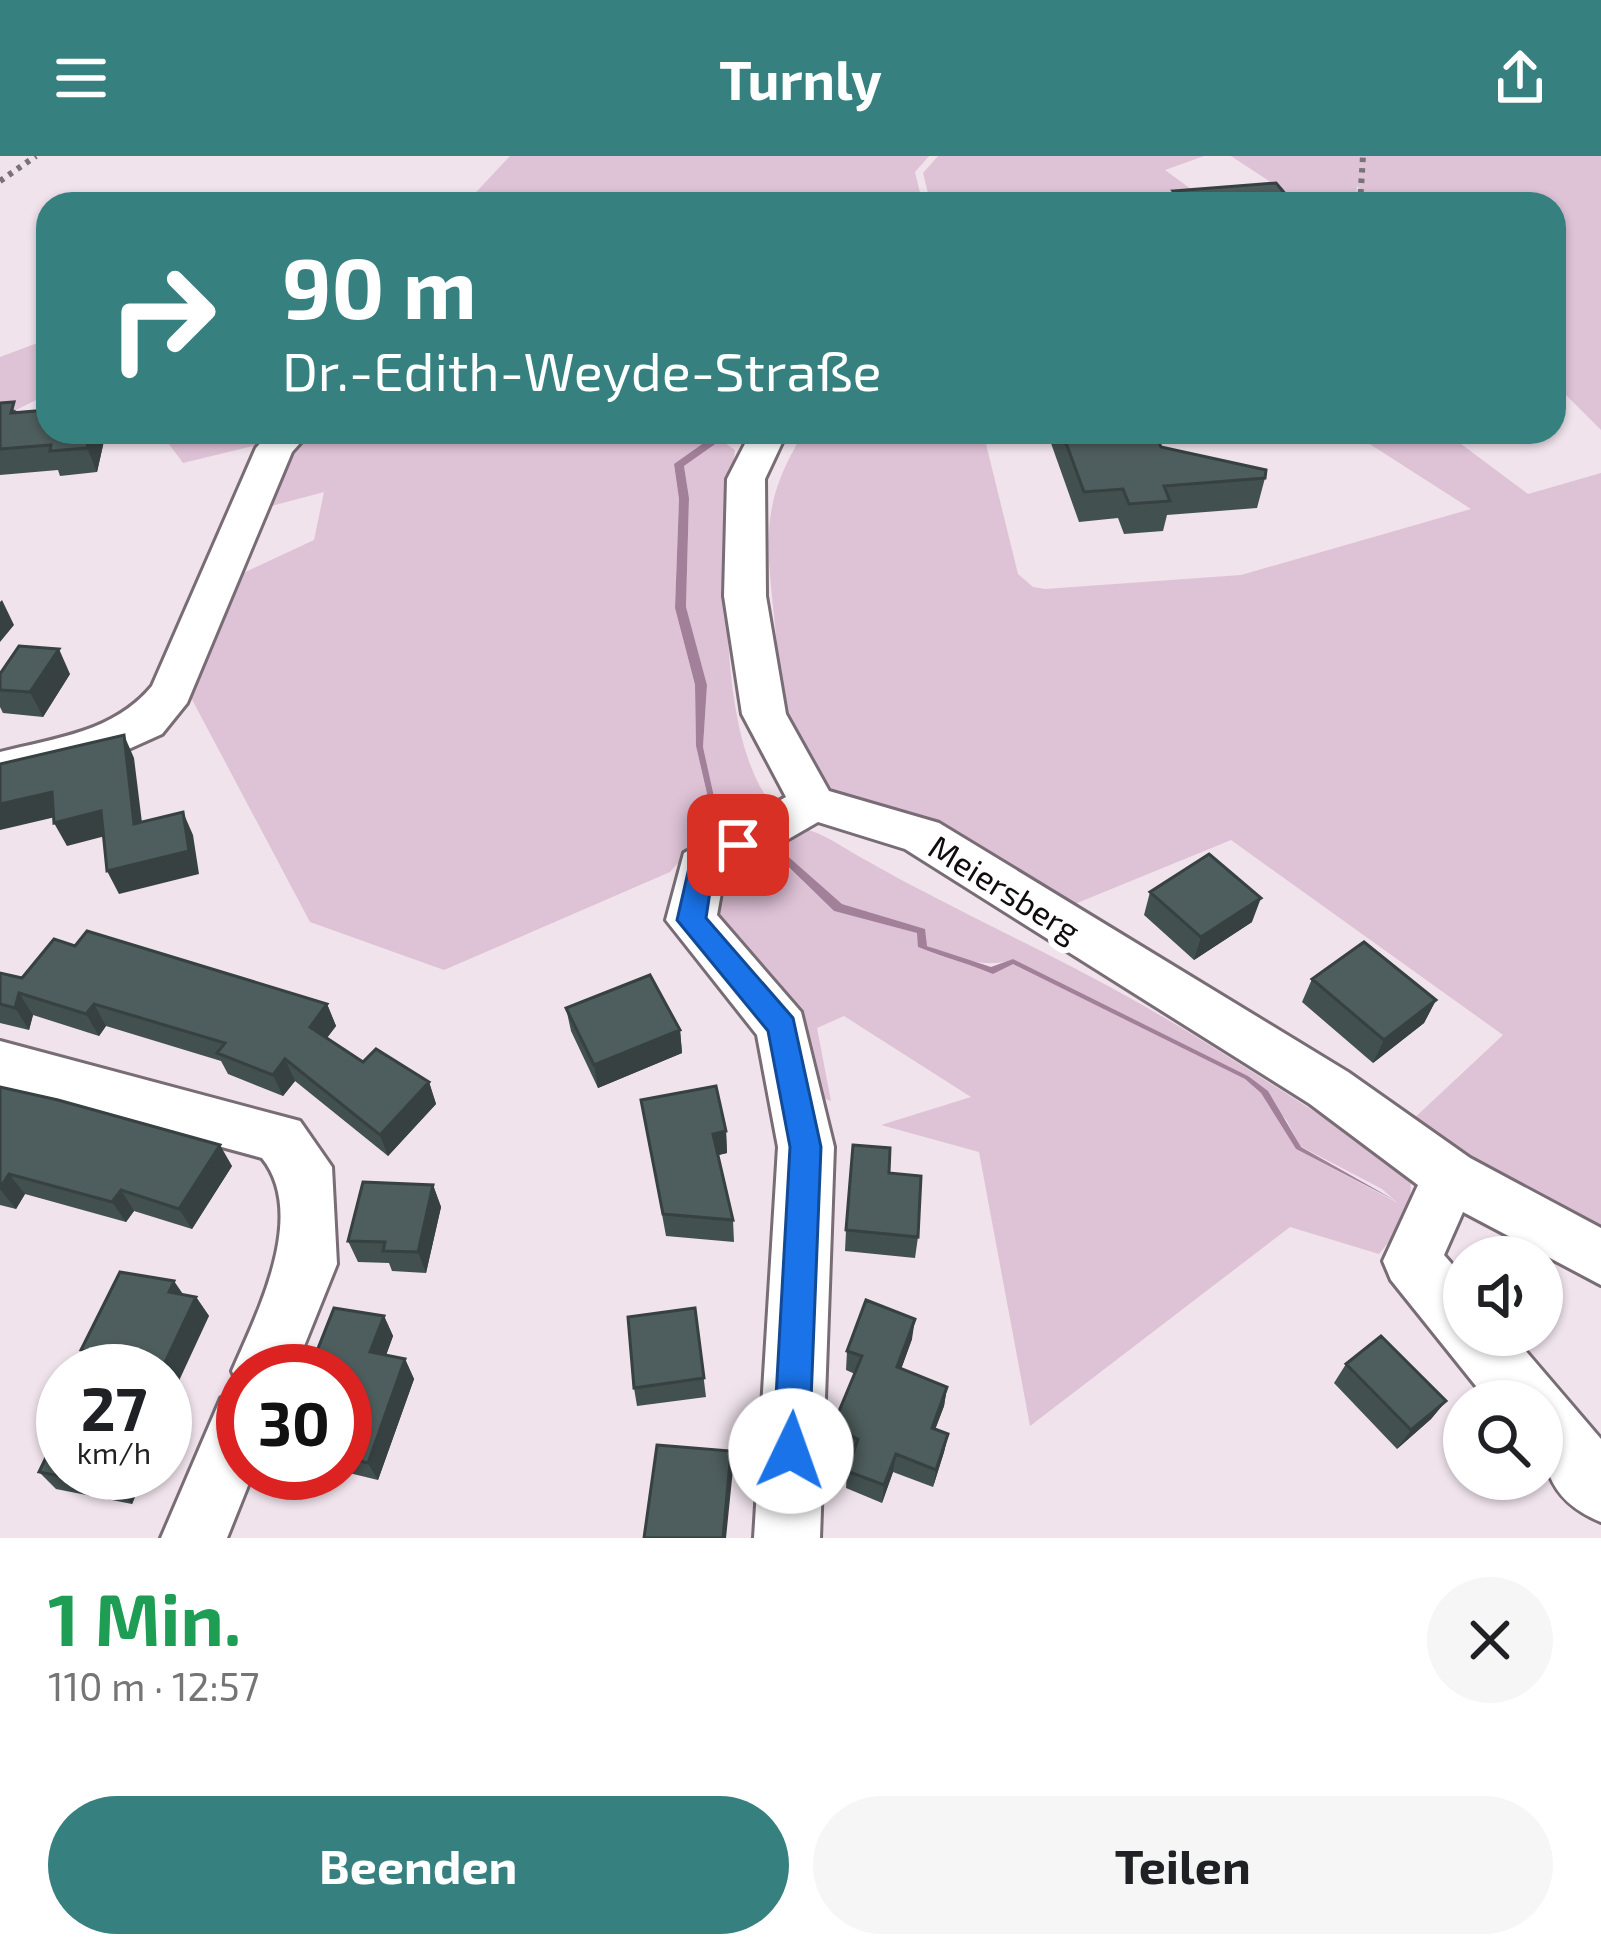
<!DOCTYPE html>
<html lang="de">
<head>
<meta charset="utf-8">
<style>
  body { margin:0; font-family:"Exo 2",sans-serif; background:#f6f6f6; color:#202124; height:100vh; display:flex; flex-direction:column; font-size:45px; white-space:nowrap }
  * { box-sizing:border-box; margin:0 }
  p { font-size:39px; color:#757577 }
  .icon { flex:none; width:66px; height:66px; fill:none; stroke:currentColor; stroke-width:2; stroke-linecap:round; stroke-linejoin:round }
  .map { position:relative; height:1382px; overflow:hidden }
  .panel { display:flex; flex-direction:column; background:#fff; flex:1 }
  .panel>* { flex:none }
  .guide { position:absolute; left:36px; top:36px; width:1530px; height:252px; border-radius:36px; box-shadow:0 3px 9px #0004; background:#378080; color:#fff; overflow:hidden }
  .tools { position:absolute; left:1443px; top:1080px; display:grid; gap:24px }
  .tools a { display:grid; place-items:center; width:120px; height:120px; border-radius:50%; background:#fff; box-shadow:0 3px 9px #0004; font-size:60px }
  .speed { position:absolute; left:36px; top:1188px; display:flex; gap:24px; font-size:60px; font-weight:700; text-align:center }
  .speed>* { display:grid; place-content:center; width:156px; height:156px; border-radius:50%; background:#fff; box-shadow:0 3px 9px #0004; line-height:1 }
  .speed small { font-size:30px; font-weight:400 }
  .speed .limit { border:18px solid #d22; background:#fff; color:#111 }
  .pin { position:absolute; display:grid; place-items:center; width:102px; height:102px; color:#fff; margin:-51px; border-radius:24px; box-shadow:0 6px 18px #0006 }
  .me { position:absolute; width:132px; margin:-66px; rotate:3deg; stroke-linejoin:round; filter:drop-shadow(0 0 9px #0008) }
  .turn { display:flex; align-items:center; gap:42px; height:252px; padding:0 48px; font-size:54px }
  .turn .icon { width:156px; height:156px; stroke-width:2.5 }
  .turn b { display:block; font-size:84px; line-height:102px }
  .round { display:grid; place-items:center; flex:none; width:126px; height:126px; border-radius:63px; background:#f6f6f6 }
  .summary { display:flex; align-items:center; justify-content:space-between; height:204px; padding:0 48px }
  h1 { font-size:72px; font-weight:700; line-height:90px; color:#1e9e55 }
  .button { display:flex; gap:24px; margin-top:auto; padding:24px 48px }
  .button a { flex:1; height:138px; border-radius:72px; background:#378080; color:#fff; font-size:48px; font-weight:700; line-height:138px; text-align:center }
  .button a+a { background:#f6f6f6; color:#202124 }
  header { display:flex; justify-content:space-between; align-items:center; height:156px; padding:0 48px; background:#378080; color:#fff; font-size:54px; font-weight:700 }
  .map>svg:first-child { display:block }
  .green { fill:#dec2d6 }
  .water { fill:#a28099 }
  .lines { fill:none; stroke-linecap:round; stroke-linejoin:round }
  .minor-casing { stroke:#786c75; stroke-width:6 }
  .path { stroke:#7b7278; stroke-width:6; stroke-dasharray:4.5 6; stroke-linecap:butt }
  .minor { fill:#fff; fill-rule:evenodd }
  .wall { fill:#435050 }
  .shaded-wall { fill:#374141 }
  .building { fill:#4e5d5d; stroke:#374141; stroke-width:3 }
  .route { fill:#1a73e8; stroke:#114b97; stroke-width:3 }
  .labels { text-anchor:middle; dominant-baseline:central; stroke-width:12; stroke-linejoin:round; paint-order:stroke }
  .street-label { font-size:33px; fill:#100c0f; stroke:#fff }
</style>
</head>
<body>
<header><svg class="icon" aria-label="menu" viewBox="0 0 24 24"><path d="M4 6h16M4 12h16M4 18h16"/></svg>Turnly<svg class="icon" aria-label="share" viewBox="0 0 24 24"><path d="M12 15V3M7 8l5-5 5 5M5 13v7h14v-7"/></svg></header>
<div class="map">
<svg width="1601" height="1382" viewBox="0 0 1601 1382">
  <rect width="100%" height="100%" fill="#f0e3ec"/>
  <path class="green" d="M510 0H929L915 16 921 41 916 48H465Z
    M938 0H1204L1165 14 1195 36 1161 42 1165 48H925L929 41 923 17Z
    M1231 0H1601V274L1554 227V48H1376L1357 30 1356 48H1304Z
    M48 183V238L0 262V201Z
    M160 276H270L261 288 183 307Z
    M305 276 497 280 711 276 715 279 674 309 679 343 675 452 695 530 696 590 711 656 725 671 752 677 834 755 918 777V791C944 803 968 806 993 818L1013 807 1245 923 1261 937 1296 993 1398 1047 1382 1033 1300 990 1287 965 1248 920 1013 803C985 814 955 801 926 789L924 773 842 748 755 674 729 667 717 654 703 591 707 529 686 452 689 342 684 310 721 284 735 294C725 386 715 565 767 642 789 675 809 670 833 685 940 750 1056 797 1163 861 1247 910 1327 966 1411 1015L1410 1059 1379 1098 1290 1071 1030 1270 979 996 881 969 971 941 844 860 817 872 831 945 823 942 806 887 712 769 687 697 670 716 444 814 310 766 187 534 237 420 314 384 324 336 260 353Z
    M804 276H983L1018 418 1033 431 1045 433 1241 419 1471 353 1351 276H1445L1528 338 1601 317V1082L1409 967 1503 879 1231 684 1065 752C1001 722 857 669 813 620 781 584 779 505 774 460 766 381 761 346 804 276Z"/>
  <path class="water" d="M715 279 721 284 684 310 689 342 686 451 707 529 703 591 717 654 729 667 725 671 711 655 696 590 695 529 675 452 679 343 674 308Z
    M775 689 842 748 925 773 927 790 991 811 1013 803 1248 920 1268 935 1301 991 1398 1046 1296 993 1261 937 1245 923 1013 808 993 818C968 807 944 802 918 791L917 777 834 755 770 693Z"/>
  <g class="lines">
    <g class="minor-casing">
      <path id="minor" d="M270 276H310L292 296 187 547 162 578 122 596 0 630V596C56 582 114 576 152 530L256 292Z
        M751 276H787L765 323 766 440 786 558 829 635 939 667 1348 916 1470 1002 1601 1072V1129L1463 1056 1444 1099 1464 1122V1179H1512L1601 1283V1366C1541 1341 1542 1302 1542 1245H1488L1391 1124 1383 1105 1418 1029 1310 948 905 693 818 666 724 720 717 759 801 856 834 991 820 1382H754L778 991 757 879 666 764 684 697 786 641 742 558 724 440 727 323Z
        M0 885 300 965 332 1011 337 1108 294 1215H243V1317H253L227 1382H161L221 1242 240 1234 232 1215C257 1157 308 1059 262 1002L0 931Z"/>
    </g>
    <path class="path" d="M0 25 36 0
      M1360 48 1363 0"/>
    <use href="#minor" class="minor"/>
  </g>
  <path class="wall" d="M0 247 19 256 106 276 97 316 60 320 58 314 0 319Z
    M1047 276H1154L1161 291 1265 322 1257 352 1167 359 1163 375 1124 378 1118 362 1079 366Z
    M0 518H70L43 561 3 557 0 551Z
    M1150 736 1252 766 1194 804 1144 759Z
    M75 790 327 848 336 870 327 882 363 906 429 926 436 948 388 1000 295 925 283 940 228 918 221 905 106 870 99 880 33 859 29 874 0 867V817L22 822Z
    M1312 823 1436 844 1424 867 1373 907 1302 846Z
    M566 852 680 874 682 897 598 932 571 875Z
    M0 931 232 1010 192 1073 134 1055 126 1066 25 1038 16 1053 0 1049Z
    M641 944 726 975 727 997 718 999 733 1064 734 1086 666 1080Z
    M889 1017 918 1081 915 1102 845 1095 846 1074Z
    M433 1029 441 1051 426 1117 392 1115 389 1107 358 1106 348 1085Z
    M183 1138 196 1141 209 1160 92 1208 81 1194Z
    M695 1152 706 1241 637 1250 634 1232Z
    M384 1160 393 1180 386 1199 405 1203 414 1223 378 1324 345 1316V1215Z
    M912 1183 901 1213 947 1231 944 1250 935 1273 948 1278 944 1296 933 1331 893 1316 882 1347 846 1332 847 1315 852 1299 832 1290V1272L855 1218 846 1214 847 1195Z
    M1346 1208 1446 1245 1431 1263 1397 1293 1334 1227Z
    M39 1316 63 1317H145L132 1348 56 1333Z"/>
  <path class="shaded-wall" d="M90 276H106L97 316 87 292Z
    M2 444 14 469 0 486V446Z
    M59 493 70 518 43 561 30 536Z
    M124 579 134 602 145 691 134 668Z
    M52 636 64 659 0 674V648Z
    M101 655 113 678 67 690 54 667Z
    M183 656 193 679 199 718 119 738 107 715Z
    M1261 742 1252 766 1194 804 1201 781Z
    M19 837 33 859 29 874 15 852Z
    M1436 844 1424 867 1373 907 1384 884Z
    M94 848 106 870 99 880 86 858Z
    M327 848 336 870 319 892 310 871Z
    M680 874 682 897 598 932 594 909Z
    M285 903 295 925 283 940 273 919Z
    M429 926 436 948 388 1000 380 979Z
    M726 975 727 997 715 1000 713 978Z
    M220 989 232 1010 192 1073 179 1053Z
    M9 1018 25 1038 16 1053 0 1033Z
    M433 1029 441 1051 426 1117 418 1096Z
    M121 1034 134 1055 126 1066 112 1046Z
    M174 1125 187 1144 169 1136Z
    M196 1141 209 1160 165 1255V1215H161Z
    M384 1160 393 1180 380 1216 370 1196Z
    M915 1163 912 1183 895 1230 897 1211Z
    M405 1203 414 1223 378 1324 368 1307Z
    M947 1231 944 1250 929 1290 932 1272Z
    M1446 1245 1431 1263 1397 1293 1411 1274Z
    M948 1278 944 1296 933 1331 936 1314Z
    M731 1295 733 1313 726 1382H723Z
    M896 1298 893 1316 882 1347 884 1329Z
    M123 1317H145L132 1348 116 1331Z"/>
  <path class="building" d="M1276 27 1294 48H1163L1159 41 1177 40 1173 35Z
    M14 246 11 257 48 254V276H90L87 292 50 295 51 289 0 293V247Z
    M1062 276H1154L1161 291 1266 314 1265 322 1164 330 1170 345 1129 348 1123 333 1084 336Z
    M19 490 59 493 30 536 0 534V518Z
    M124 579 134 668 183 656 189 695 107 715 101 655 54 667 52 636 0 648V608Z
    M1209 698 1261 742 1201 781 1150 736Z
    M87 775 327 848 310 871 363 906 376 893 429 926 380 979 285 903 273 919 217 897 225 887 94 848 86 858 19 837 15 852 0 848V817L22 822 54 783 75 790Z
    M1364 786 1436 844 1384 884 1312 823Z
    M650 819 680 874 594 909 566 852Z
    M716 930 726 975 713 978 733 1064 663 1058 641 944Z
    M0 931 58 944 220 989 179 1053 121 1034 112 1046 9 1018 0 1032Z
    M853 989 890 992 889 1017 921 1020 918 1081 846 1074Z
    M363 1026 433 1029 418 1096 383 1095 385 1086 348 1085Z
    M120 1116 174 1125 169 1136 196 1141 161 1215H88L97 1197 81 1194Z
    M866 1144 915 1163 897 1211 947 1231 932 1272 948 1278 936 1314 896 1298 884 1329 847 1315 858 1283 832 1272 862 1200 847 1195Z
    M334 1152 384 1160 370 1196 405 1203 368 1307 345 1301V1215H309Z
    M695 1152 704 1222 634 1232 628 1161Z
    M1381 1180 1446 1245 1411 1274 1346 1208Z
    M63 1266V1317H123L116 1331 39 1316Z
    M657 1289 731 1295 723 1382H644Z"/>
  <path class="route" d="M738 679 752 689 713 716 706 762 793 862 821 991 809 1295 804 1308 791 1313 778 1308 773 1295 790 991 768 875 677 764 691 703Z"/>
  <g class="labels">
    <g class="street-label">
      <text transform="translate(1005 732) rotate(32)">Meiersberg</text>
    </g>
  </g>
</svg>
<div class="tools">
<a><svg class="icon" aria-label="sound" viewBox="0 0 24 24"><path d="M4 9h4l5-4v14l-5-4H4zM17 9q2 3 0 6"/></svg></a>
<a><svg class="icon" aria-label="search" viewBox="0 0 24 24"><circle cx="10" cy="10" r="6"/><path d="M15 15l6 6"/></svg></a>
</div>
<div class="speed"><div>27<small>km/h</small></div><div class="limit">30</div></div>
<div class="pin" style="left:738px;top:689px;background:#d93025"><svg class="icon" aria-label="arrive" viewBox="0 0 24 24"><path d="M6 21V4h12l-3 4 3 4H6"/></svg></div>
<svg class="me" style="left:791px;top:1295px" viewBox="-20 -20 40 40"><circle r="19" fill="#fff"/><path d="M0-13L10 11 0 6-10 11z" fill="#1a73e8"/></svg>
<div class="guide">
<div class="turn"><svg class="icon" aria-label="right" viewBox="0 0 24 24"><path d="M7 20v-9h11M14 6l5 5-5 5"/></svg><div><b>90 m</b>Dr.-Edith-Weyde-Straße</div></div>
</div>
</div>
<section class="panel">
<div class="summary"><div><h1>1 Min.</h1><p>110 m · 12:57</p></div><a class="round"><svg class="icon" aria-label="close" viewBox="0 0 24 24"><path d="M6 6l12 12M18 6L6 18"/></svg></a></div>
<div class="button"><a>Beenden</a><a>Teilen</a></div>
</section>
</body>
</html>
